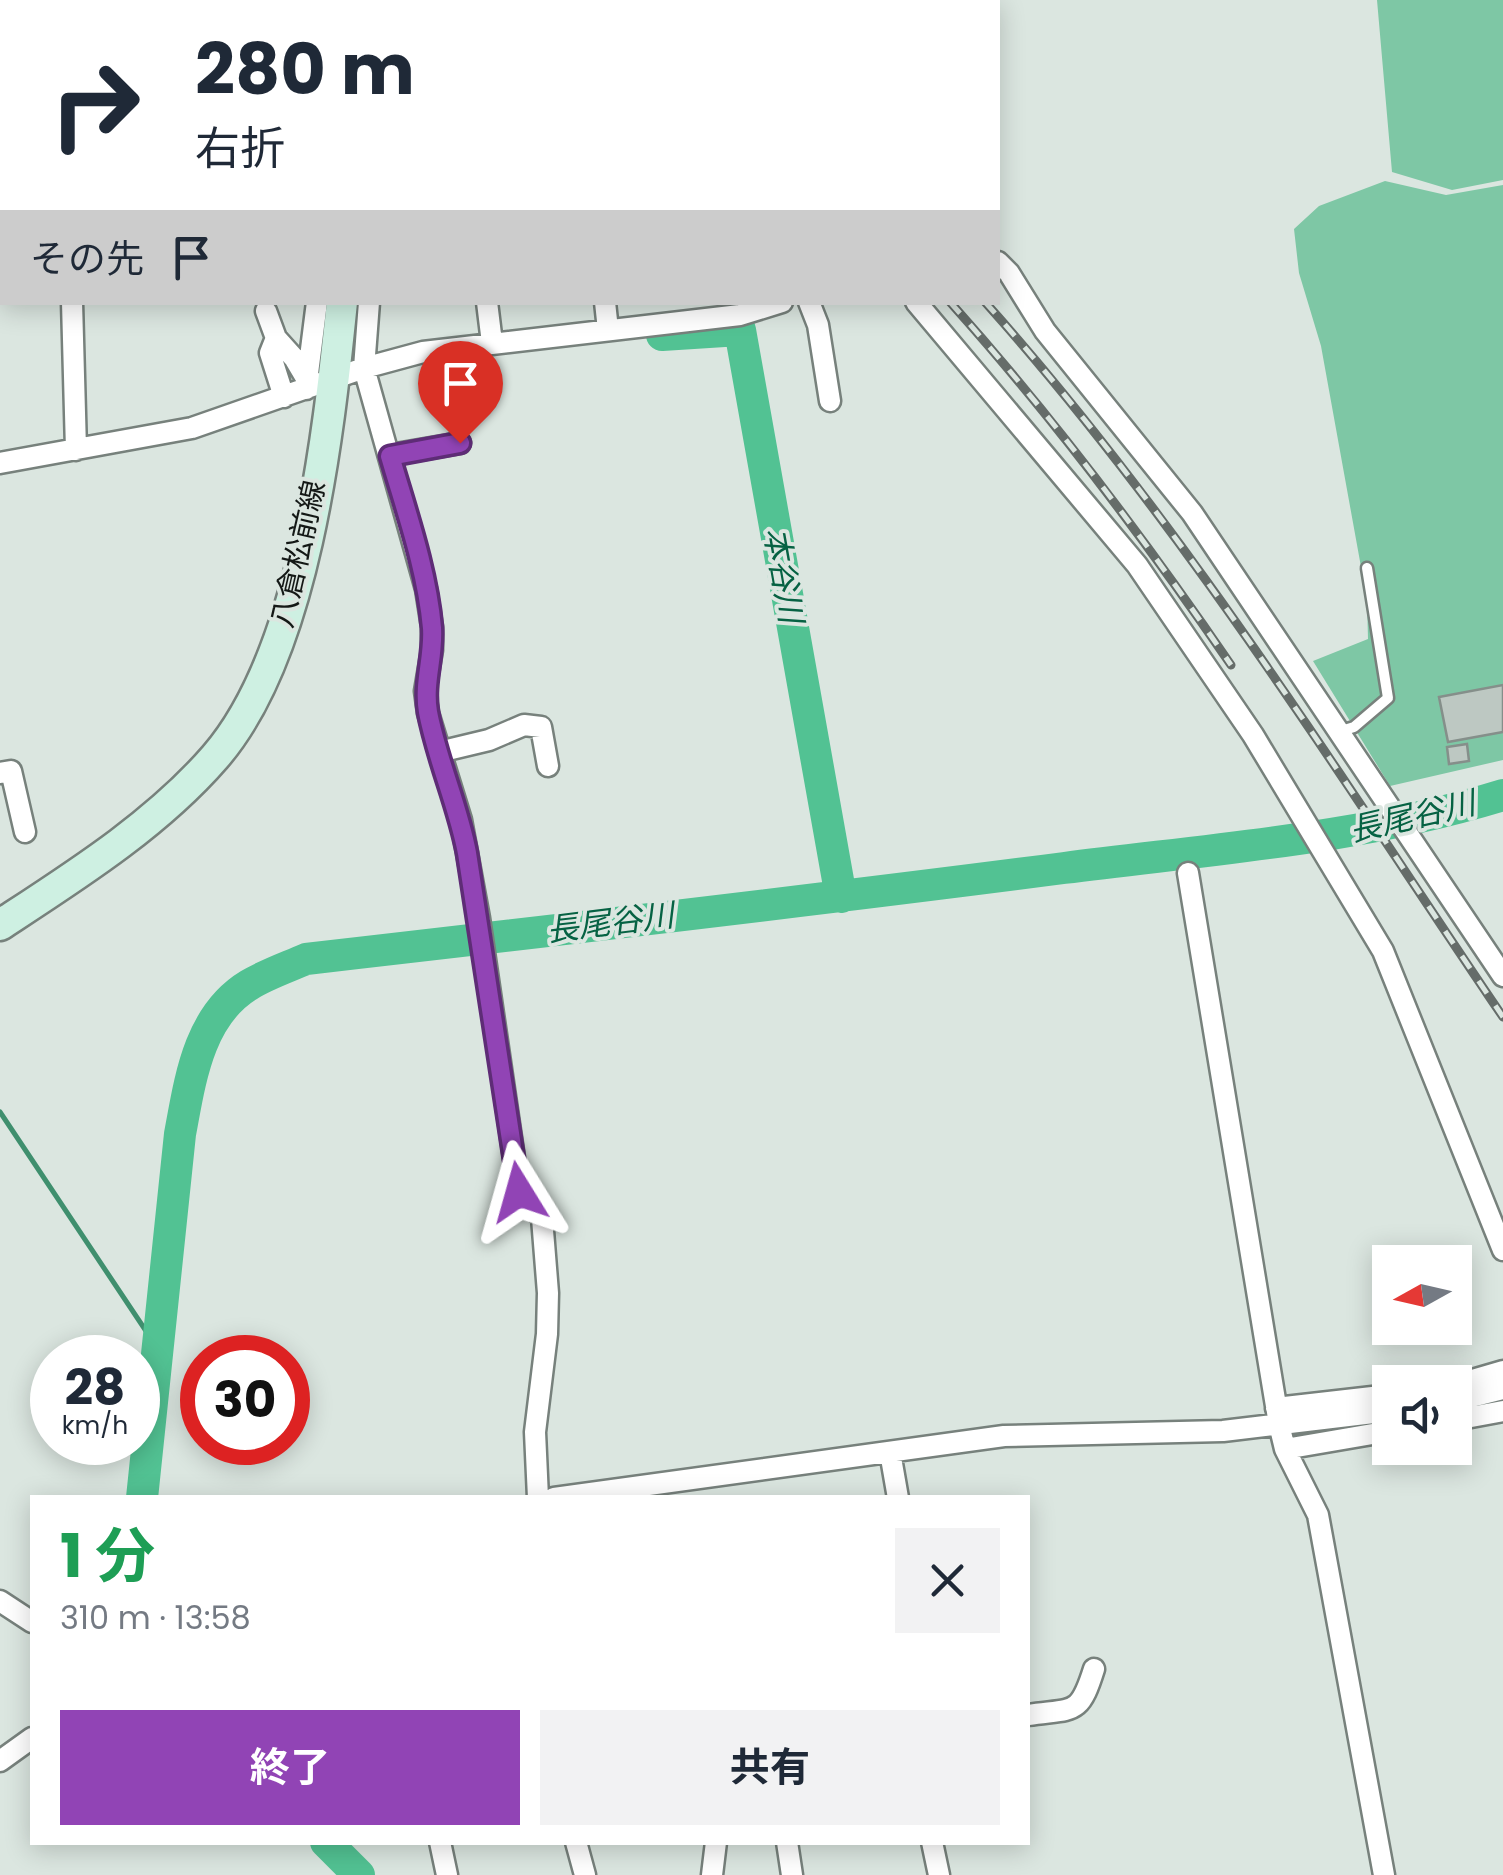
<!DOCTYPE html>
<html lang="ja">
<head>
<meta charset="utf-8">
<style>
  body { margin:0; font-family:Poppins,"Noto Sans JP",sans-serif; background:#f2f2f3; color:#1f2937; height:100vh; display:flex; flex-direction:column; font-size:38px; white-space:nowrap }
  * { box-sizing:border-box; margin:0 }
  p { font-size:32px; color:#747a83 }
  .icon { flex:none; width:55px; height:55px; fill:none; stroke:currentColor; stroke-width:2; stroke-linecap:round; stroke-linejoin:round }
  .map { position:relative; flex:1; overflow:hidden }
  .details { position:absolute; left:30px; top:1495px; width:1000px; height:350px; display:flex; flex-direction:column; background:#fff; border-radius:0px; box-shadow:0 5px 25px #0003 }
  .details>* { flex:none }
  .guide { position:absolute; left:0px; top:0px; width:1000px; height:305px; box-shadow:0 5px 25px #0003; background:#fff; color:#1f2937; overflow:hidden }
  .needle { width:65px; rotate:262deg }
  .fabs { position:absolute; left:1372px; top:1245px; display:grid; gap:20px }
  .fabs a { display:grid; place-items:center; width:100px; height:100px; border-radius:0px; background:#fff; box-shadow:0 5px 25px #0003; font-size:50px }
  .speed { position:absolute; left:30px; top:1335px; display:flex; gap:20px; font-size:50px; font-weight:700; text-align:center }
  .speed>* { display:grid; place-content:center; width:130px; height:130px; border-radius:50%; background:#fff; box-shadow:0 5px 25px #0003; line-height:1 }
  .speed small { font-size:25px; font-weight:400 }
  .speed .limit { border:15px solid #d22; background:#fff; color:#111 }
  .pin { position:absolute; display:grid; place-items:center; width:85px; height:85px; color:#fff; margin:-102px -42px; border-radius:50% 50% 50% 0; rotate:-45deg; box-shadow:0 0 10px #0007 }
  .pin .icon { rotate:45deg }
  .me { position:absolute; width:110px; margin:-55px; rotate:352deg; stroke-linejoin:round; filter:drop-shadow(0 0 8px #0008) }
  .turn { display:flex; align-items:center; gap:35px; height:210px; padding:0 30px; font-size:45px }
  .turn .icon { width:130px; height:130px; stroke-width:2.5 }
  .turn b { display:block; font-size:70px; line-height:85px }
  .then { display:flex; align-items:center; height:95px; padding:0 30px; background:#0003; gap:20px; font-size:38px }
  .round { display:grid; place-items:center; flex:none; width:105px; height:105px; border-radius:0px; background:#f2f2f3 }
  .overview { display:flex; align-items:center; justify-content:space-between; height:170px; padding:0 30px }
  h1 { font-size:60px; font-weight:700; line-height:75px; color:#1e9e55 }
  .cta { display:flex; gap:20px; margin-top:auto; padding:20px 30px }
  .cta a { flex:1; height:115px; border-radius:0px; background:#9144b5; color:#fff; font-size:40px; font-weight:700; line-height:115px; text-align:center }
  .cta a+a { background:#f2f2f3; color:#1f2937 }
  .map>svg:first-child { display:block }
  .green { fill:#7ec7a5 }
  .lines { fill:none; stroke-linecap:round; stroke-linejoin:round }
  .stream { stroke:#3f8f6e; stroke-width:5 }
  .river { stroke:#52c293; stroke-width:32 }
  .building { fill:#bdc8c2; stroke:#858f8a; stroke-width:2.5 }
  .service-casing { stroke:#77817c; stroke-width:15 }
  .minor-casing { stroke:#77817c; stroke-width:25 }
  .secondary-casing { stroke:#77817c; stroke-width:35 }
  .service { stroke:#fff; stroke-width:10 }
  .minor { stroke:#fff; stroke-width:20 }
  .secondary { stroke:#cef0e2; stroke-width:30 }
  .rail-casing { stroke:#656c69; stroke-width:9 }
  .rail { stroke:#dbe6e0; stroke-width:5; stroke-dasharray:15; stroke-linecap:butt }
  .route-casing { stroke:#5e2c76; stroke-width:25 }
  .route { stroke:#9144b5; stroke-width:18 }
  .labels { text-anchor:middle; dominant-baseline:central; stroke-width:8; stroke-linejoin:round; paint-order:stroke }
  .street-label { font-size:30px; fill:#141816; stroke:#dbe6e0 }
  .water-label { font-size:32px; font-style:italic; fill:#066243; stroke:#dbe6e0 }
</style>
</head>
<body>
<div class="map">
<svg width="1503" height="1875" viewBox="0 0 1503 1875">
  <rect width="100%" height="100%" fill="#dbe6e0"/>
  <path class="green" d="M1377 0H1503V180L1452 190 1392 172Z
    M1385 181 1446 195 1503 185V760L1390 786 1313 661 1368 639 1367 600 1321 346 1299 273 1294 229 1319 206Z"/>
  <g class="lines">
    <path class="stream" d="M0 1112 158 1349"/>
    <path class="river" d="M604 0 605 2
      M662 331V335L740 330 841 897
      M142 1498 180 1134C190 1081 198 1016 249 985 267 974 288 967 306 959 559 930 811 901 1064 868 1211 849 1361 839 1503 795
      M326 1842 359 1875"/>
  </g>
  <path class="building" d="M1503 685V732L1448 742 1439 697Z
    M1467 744 1469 761 1449 764 1447 747Z"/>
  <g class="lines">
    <g class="service-casing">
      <path id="service" d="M1338 732 1354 727 1388 698 1367 568"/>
    </g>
    <g class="minor-casing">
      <path id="minor" d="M249 0 250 2
        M704 0 707 2
        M336 2V0
        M389 2V0
        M861 2 881 0
        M0 91 2 94
        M998 262 1009 273 1045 331 1192 513 1503 976
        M72 302 76 450
        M369 302 364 368 426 589 432 627V650L425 691 428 713 461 820 479 918 519 1192 542 1218 548 1293 547 1334 535 1432 538 1498
        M487 302 492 343
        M605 302 608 330
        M809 302 818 325 830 401
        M916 302 1137 565 1253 735 1383 951 1503 1250
        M266 311 276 338 270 353 284 397
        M276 338 294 358 307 380
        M306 389 317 302
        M390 455 460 443
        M0 463 192 428 364 368 423 352 740 315 782 302
        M439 752 489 740 524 725 541 727 548 766
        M0 773 11 771 25 832
        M1188 873 1279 1424 1285 1449 1318 1515 1384 1875
        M1455 1385 1503 1371
        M1455 1401 1503 1389
        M1276 1408 1390 1395
        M1455 1420 1503 1411
        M1285 1449 1390 1431
        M890 1452 898 1498
        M554 1498 1004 1436 1223 1431 1390 1411
        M0 1601 32 1622
        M1028 1715C1074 1708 1079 1717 1094 1669
        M0 1761 32 1738
        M440 1842 447 1875
        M576 1842 585 1875
        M787 1842 792 1875
        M932 1842 939 1875
        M712 1875 716 1842"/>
    </g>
    <g class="secondary-casing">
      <path id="secondary" d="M363 0V2
        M0 925C75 876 156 825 215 757 305 653 328 437 342 302"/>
    </g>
    <use href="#service" class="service"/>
    <use href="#minor" class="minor"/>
    <use href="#secondary" class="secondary"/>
    <g class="rail-casing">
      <path id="rail" d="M631 0 634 2
        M661 0 664 2
        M950 302C1053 417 1144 538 1231 665
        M985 302C1182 522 1338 774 1503 1017"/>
    </g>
    <use href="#rail" class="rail"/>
  </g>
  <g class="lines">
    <g class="route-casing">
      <path id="route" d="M460 443 390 456C406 511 427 570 432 628 434 657 423 683 428 712 437 760 458 805 467 853L519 1192"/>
    </g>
    <use href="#route" class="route"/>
  </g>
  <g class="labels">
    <g class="street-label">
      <text transform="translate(298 554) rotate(-77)">八倉松前線</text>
    </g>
    <g class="water-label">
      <text transform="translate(784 575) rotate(80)">本谷川</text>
      <text transform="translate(1412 816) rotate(-13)">長尾谷川</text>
      <text transform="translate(610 922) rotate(-7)">長尾谷川</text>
    </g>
  </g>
</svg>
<div class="fabs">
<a><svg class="needle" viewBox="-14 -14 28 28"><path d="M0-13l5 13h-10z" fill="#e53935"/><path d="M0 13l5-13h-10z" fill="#747a83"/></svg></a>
<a><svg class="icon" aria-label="sound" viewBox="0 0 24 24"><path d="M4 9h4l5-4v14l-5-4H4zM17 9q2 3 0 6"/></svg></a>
</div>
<div class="speed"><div>28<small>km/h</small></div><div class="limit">30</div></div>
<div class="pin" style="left:460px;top:443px;background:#d93025"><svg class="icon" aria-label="arrive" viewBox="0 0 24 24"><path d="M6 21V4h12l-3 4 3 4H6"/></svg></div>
<svg class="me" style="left:519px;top:1192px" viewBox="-20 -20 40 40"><path d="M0-17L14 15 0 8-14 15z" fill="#9144b5" stroke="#fff" stroke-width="4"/></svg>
<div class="guide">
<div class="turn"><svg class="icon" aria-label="right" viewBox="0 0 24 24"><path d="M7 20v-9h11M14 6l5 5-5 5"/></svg><div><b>280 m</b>右折</div></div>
<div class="then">その先<svg class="icon" aria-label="arrive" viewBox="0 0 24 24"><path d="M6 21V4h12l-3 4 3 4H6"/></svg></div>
</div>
<section class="details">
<div class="overview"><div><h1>1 分</h1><p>310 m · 13:58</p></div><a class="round"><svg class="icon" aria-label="close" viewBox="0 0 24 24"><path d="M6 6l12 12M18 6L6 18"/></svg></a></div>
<div class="cta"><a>終了</a><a>共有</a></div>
</section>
</div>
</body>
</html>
